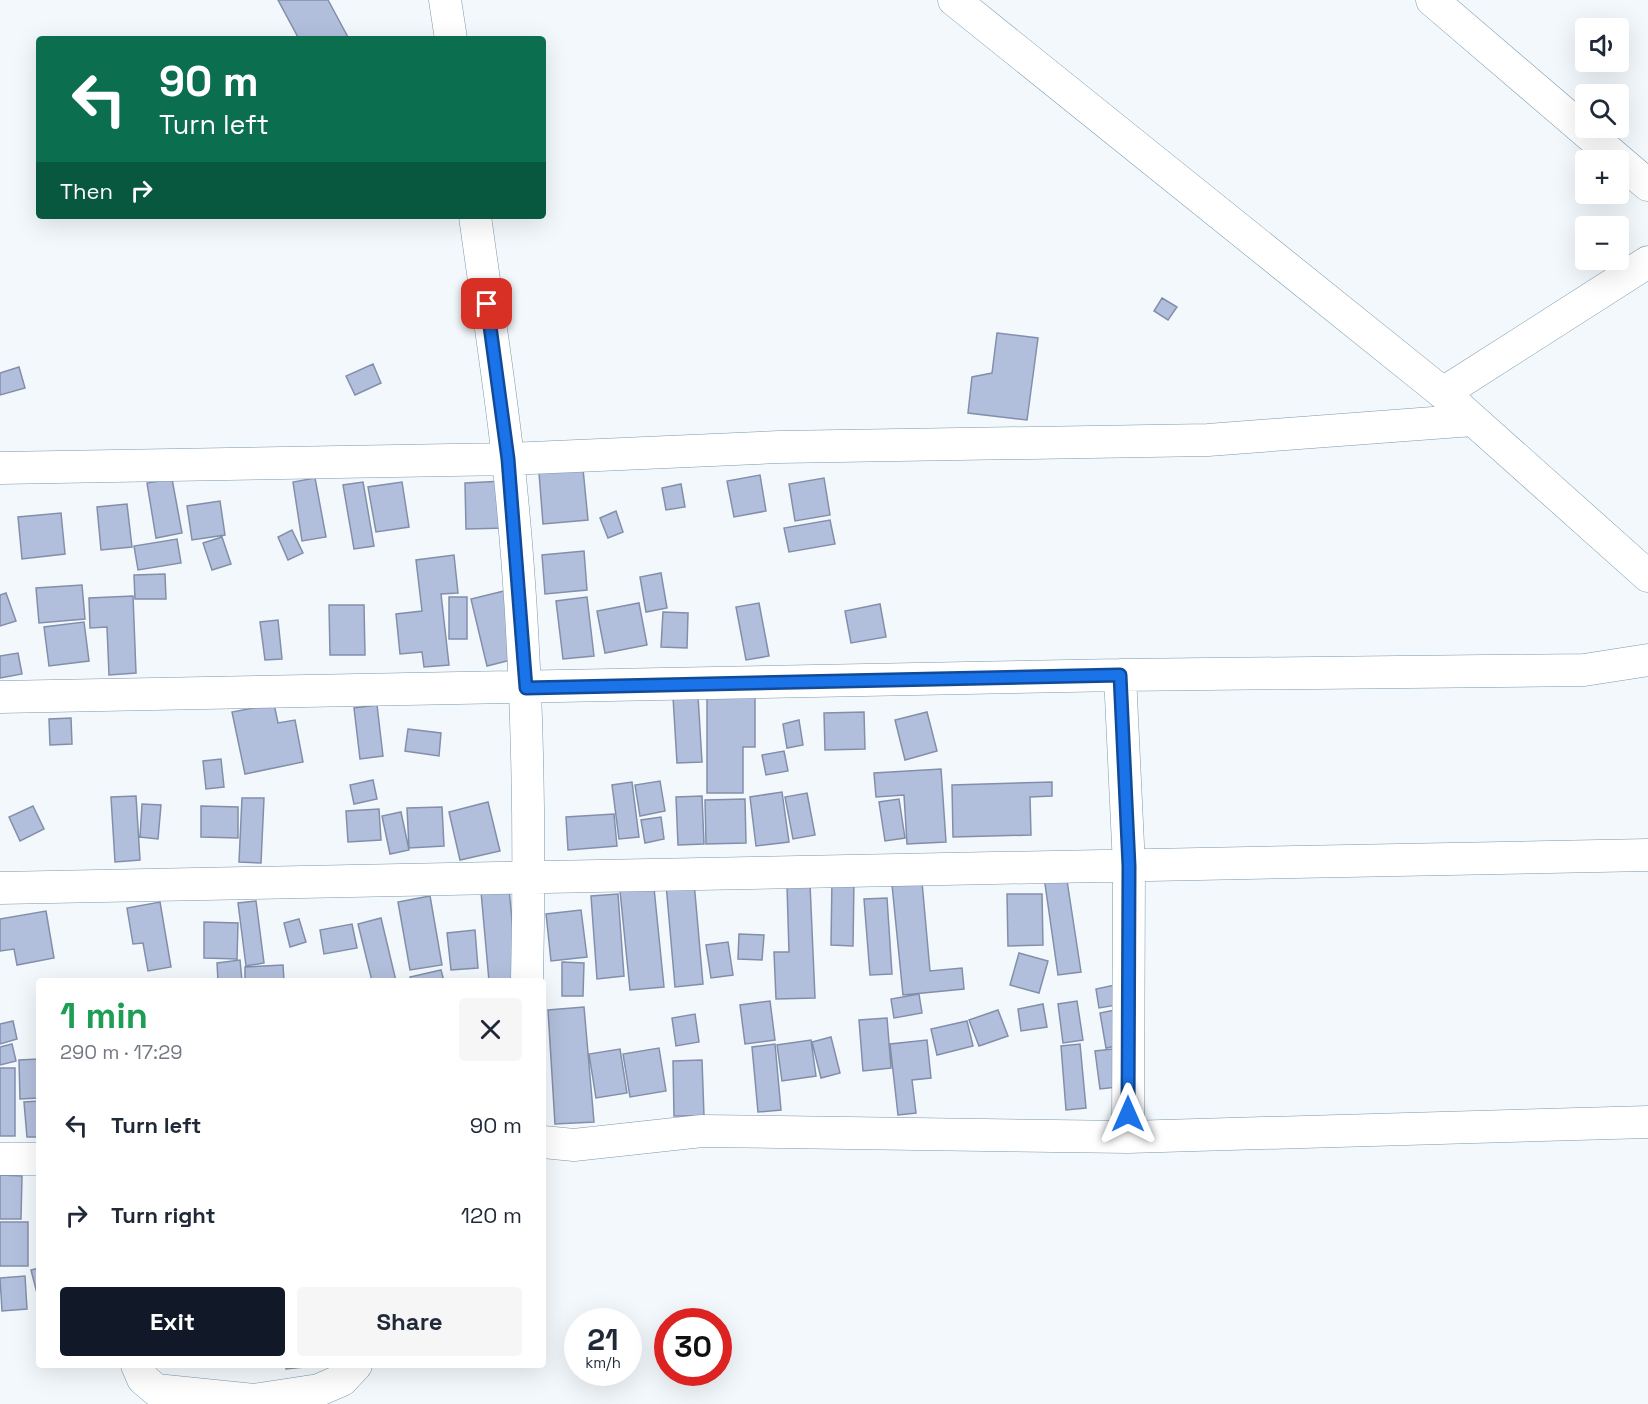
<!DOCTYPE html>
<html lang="en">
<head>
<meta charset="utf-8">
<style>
  body { margin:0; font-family:"Space Grotesk",sans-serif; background:#f6f6f7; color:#1f2937; height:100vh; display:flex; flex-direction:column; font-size:22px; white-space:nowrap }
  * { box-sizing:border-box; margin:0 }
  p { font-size:20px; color:#747a83 }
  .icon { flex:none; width:33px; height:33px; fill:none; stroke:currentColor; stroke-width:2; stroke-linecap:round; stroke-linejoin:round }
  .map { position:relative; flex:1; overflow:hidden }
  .side { position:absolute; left:36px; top:978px; width:510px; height:390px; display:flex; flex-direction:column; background:#fff; border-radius:6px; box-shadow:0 6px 24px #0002 }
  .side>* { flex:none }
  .hud { position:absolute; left:36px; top:36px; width:510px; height:183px; border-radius:6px; box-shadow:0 6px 24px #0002; background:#0b6e4f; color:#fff; overflow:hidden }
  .tools { position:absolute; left:1575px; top:18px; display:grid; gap:12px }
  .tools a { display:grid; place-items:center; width:54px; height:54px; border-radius:6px; background:#fff; box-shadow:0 6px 24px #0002; font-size:30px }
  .speed { position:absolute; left:564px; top:1308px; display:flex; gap:12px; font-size:30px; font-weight:700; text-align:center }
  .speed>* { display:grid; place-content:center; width:78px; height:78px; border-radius:50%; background:#fff; box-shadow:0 6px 24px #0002; line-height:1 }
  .speed small { font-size:15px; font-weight:400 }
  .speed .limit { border:9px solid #d22; background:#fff; color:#111 }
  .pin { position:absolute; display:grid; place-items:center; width:51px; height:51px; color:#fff; margin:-26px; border-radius:12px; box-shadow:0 3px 9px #0006 }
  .me { position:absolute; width:66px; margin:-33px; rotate:0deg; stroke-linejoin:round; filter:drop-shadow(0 0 4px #0008) }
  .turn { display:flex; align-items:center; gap:21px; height:126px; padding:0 24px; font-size:27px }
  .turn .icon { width:78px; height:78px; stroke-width:2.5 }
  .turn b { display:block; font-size:42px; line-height:51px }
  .then { display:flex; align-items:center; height:57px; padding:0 24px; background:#0003; gap:12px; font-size:22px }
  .round { display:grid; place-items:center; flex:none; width:63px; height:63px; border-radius:6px; background:#f6f6f7 }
  .summary { display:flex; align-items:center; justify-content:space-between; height:102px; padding:0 24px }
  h1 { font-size:36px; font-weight:600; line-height:45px; color:#1e9e55 }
  .action { display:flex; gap:12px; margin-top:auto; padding:12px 24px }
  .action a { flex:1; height:69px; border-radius:6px; background:#111827; color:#fff; font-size:24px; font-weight:600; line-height:69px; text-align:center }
  .action a+a { background:#f6f6f7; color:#1f2937 }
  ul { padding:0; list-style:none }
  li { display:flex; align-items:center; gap:18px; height:90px; padding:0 24px }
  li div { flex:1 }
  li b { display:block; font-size:22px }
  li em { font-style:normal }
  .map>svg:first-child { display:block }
  .building { fill:#b2bfdc; stroke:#838faa; stroke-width:1.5 }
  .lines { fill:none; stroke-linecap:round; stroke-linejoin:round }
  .minor-casing { stroke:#7c99ac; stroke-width:33 }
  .minor { stroke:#fff; stroke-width:32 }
  .route-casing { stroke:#114b97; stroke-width:15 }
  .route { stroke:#1a73e8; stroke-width:10 }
</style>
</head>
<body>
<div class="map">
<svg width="1648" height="1404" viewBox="0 0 1648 1404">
  <rect width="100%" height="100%" fill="#f2f8fc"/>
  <path class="building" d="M278 0H328L349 39H299Z
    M1162 298 1177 307 1168 320 1154 311Z
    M997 333 1038 338 1027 420 968 413 972 377 992 373Z
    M373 364 381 383 355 395 346 376Z
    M19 367 25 388 0 395V373Z
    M583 469 588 520 543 524 539 473Z
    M760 475 766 511 734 517 727 481Z
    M315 478 326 537 302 541 293 482Z
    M824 478 830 515 795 521 789 484Z
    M172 479 182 533 156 538 147 483Z
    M504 481 506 528 466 529 465 483Z
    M363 482 374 546 354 549 343 485Z
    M402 482 409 527 376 532 368 487Z
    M681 484 685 507 666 510 662 488Z
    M220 501 225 535 192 540 187 506Z
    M127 504 132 547 101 550 97 507Z
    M616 511 623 532 608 538 600 518Z
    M61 513 65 554 22 559 18 517Z
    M830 520 835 544 789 552 784 528Z
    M292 530 303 553 288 560 278 537Z
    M222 537 231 564 212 570 203 543Z
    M177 539 181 563 138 570 134 546Z
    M584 551 587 590 545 594 542 555Z
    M454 555 458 593 441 594 449 665 424 667 422 652 400 654 396 614 422 611 416 560Z
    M661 573 667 608 646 612 640 577Z
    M165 574 166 599H135L134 575Z
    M82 585 85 619 39 623 36 588Z
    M504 591 519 658 487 666 471 599Z
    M6 593 16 621 0 626V595Z
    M133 596 136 673 109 675 107 627 90 628 89 598Z
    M449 597H467V639H449Z
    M587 597 594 656 563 659 556 601Z
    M639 603 647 645 605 653 597 611Z
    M759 603 769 656 746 660 736 607Z
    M880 604 886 637 851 643 845 611Z
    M329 605H364L365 655H330Z
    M663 612 688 613 687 648 661 647Z
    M278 620 282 659 265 660 260 622Z
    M84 622 89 661 49 666 44 627Z
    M18 653 22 674 0 678V656Z
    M707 695H755V747H743V793H707Z
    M698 696 702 762 677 763 673 697Z
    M274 704 278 723 295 720 303 762 245 774 232 712Z
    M377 705 383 756 360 759 354 708Z
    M864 712 865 749 825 750 824 713Z
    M927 712 937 751 905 760 895 720Z
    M71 718 72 744 50 745 49 719Z
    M799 720 803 745 787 748 783 724Z
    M408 729 441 733 439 756 405 751Z
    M784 751 788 771 766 775 762 755Z
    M221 759 224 787 206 789 203 761Z
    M941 769 946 842 907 844 904 795 876 797 874 773Z
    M373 780 377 799 354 804 350 785Z
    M660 781 665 811 640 816 635 785Z
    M632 782 639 837 619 839 612 785Z
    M1052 782V796L1030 797 1031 835 953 837 952 785Z
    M782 792 789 842 756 846 750 797Z
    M807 793 815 835 793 839 785 797Z
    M136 796 140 860 115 862 111 797Z
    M702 796 704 844 678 845 676 797Z
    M242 798H264L261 863 239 862Z
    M745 799 746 843 706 844 705 800Z
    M899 799 905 838 885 841 879 802Z
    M488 802 500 851 460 860 449 812Z
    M142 804 161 805 158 839 140 837Z
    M33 806 44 829 20 841 9 817Z
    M201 806 238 807V838L201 837Z
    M442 807 444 846 409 848 407 808Z
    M379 809 381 840 348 842 346 811Z
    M401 812 409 850 390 854 382 816Z
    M614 814 617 846 568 850 566 817Z
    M661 817 664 839 645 843 641 820Z
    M1066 874 1081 972 1058 975 1044 877Z
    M832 878H854L853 946 831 945Z
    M694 882 703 984 675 987 666 884Z
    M922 882 930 971 962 968 964 989 903 995 892 885Z
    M810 884 815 998 776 999 774 952H789L787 886Z
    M654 888 664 987 630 990 620 891Z
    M509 889 518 981H489L481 892Z
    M618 894 624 976 597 979 591 896Z
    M1007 894H1042L1043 945 1008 946Z
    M430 896 442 965 410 970 398 902Z
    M887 898 892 974 870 975 864 899Z
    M256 901 264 963 246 966 238 903Z
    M160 902 171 967 148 971 143 943 133 944 127 908Z
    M581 910 587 957 551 961 546 914Z
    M46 911 54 958 17 965 14 949 0 951V919Z
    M381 918 396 981H372L358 924Z
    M299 919 306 942 290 947 284 923Z
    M204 922 238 923 237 959 204 958Z
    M352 924 357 948 324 954 320 930Z
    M475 930 478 968 451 970 447 933Z
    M739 934 764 935 762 960 738 959Z
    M728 942 733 975 711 978 706 945Z
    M1019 953 1048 961 1039 993 1010 985Z
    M240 960 242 981H218L217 963Z
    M562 962 584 963 583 996H562Z
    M283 965 284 981H245V967Z
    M441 970 444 981H411L410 977Z
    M1120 984 1123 1004 1099 1008 1096 989Z
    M919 994 922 1013 894 1018 891 999Z
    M770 1001 775 1040 745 1044 740 1005Z
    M1077 1001 1083 1040 1063 1043 1058 1004Z
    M1043 1004 1047 1027 1021 1031 1018 1009Z
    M584 1007 594 1122 555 1124 548 1010Z
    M1120 1009 1126 1044 1106 1048 1100 1013Z
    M998 1010 1008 1036 979 1046 969 1020Z
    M695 1014 699 1042 676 1046 672 1018Z
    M887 1018 891 1068 863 1071 859 1020Z
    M13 1021 17 1039 0 1044V1024Z
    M967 1021 973 1046 937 1055 931 1029Z
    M831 1037 840 1073 821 1078 812 1042Z
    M811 1040 816 1076 782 1081 777 1045Z
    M927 1040 931 1078 912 1080 916 1113 898 1115 890 1044Z
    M12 1044 16 1061 0 1065V1047Z
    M775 1044 781 1110 758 1112 752 1047Z
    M1080 1044 1086 1108 1066 1110 1061 1046Z
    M659 1048 666 1091 630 1097 623 1054Z
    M1122 1048 1126 1086 1100 1089 1095 1051Z
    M620 1049 627 1093 596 1098 589 1054Z
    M39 1059V1098L20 1099 19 1060Z
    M702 1060 704 1116H674L673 1061Z
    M0 1068H15V1136H0Z
    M39 1101V1137H27L24 1102Z
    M0 1175 22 1176 21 1219H0Z
    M0 1222H28V1266H0Z
    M39 1268V1301L31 1270Z
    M25 1276 27 1309 2 1311 0 1278Z
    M286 1365H324L286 1369Z"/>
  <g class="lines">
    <g class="minor-casing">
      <path id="minor" d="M445 0 451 39
        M954 0 1443 393 1648 576
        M1432 0 1648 185
        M475 216C486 297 499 378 508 459 527 632 531 807 527 981
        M1443 393 1648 262
        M0 468 508 459 779 447 1208 440 1473 420
        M1120 675 1129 866 1128 1137
        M0 697 1120 675 1584 670 1648 660
        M0 888 1648 855
        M543 1142 574 1145 702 1131 1128 1137 1648 1122
        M0 1159H39
        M137 1365 143 1379 156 1390 254 1400 319 1390 342 1380 356 1365"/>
    </g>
    <use href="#minor" class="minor"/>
  </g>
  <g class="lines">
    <g class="route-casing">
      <path id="route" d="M487 304 508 459 526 688 1120 675 1129 866 1128 1114"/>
    </g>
    <use href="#route" class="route"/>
  </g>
</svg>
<div class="tools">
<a><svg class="icon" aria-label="sound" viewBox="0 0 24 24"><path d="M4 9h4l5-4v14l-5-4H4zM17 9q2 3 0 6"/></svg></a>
<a><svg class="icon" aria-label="search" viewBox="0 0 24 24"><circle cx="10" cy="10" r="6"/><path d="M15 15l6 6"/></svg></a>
<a>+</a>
<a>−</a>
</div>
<div class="speed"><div>21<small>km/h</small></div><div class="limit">30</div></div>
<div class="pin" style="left:487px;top:304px;background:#d93025"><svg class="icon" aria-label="arrive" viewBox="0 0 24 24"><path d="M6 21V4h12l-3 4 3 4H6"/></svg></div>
<svg class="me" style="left:1128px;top:1114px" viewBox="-20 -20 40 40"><path d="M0-17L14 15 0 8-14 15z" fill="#1a73e8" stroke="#fff" stroke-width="4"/></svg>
<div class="hud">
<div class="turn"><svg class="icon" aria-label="left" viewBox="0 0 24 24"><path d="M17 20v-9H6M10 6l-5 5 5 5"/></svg><div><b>90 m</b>Turn left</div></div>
<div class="then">Then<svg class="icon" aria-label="right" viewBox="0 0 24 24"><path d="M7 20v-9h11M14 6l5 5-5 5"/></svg></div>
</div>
<section class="side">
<div class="summary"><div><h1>1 min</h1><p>290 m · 17:29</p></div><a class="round"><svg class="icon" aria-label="close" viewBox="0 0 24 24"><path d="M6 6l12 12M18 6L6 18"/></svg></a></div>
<ul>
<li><svg class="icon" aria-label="left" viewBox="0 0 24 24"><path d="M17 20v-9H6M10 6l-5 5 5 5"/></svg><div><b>Turn left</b></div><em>90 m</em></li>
<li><svg class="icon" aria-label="right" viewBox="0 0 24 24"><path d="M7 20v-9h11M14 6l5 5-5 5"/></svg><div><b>Turn right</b></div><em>120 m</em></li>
</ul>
<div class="action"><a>Exit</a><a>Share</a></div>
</section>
</div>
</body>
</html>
